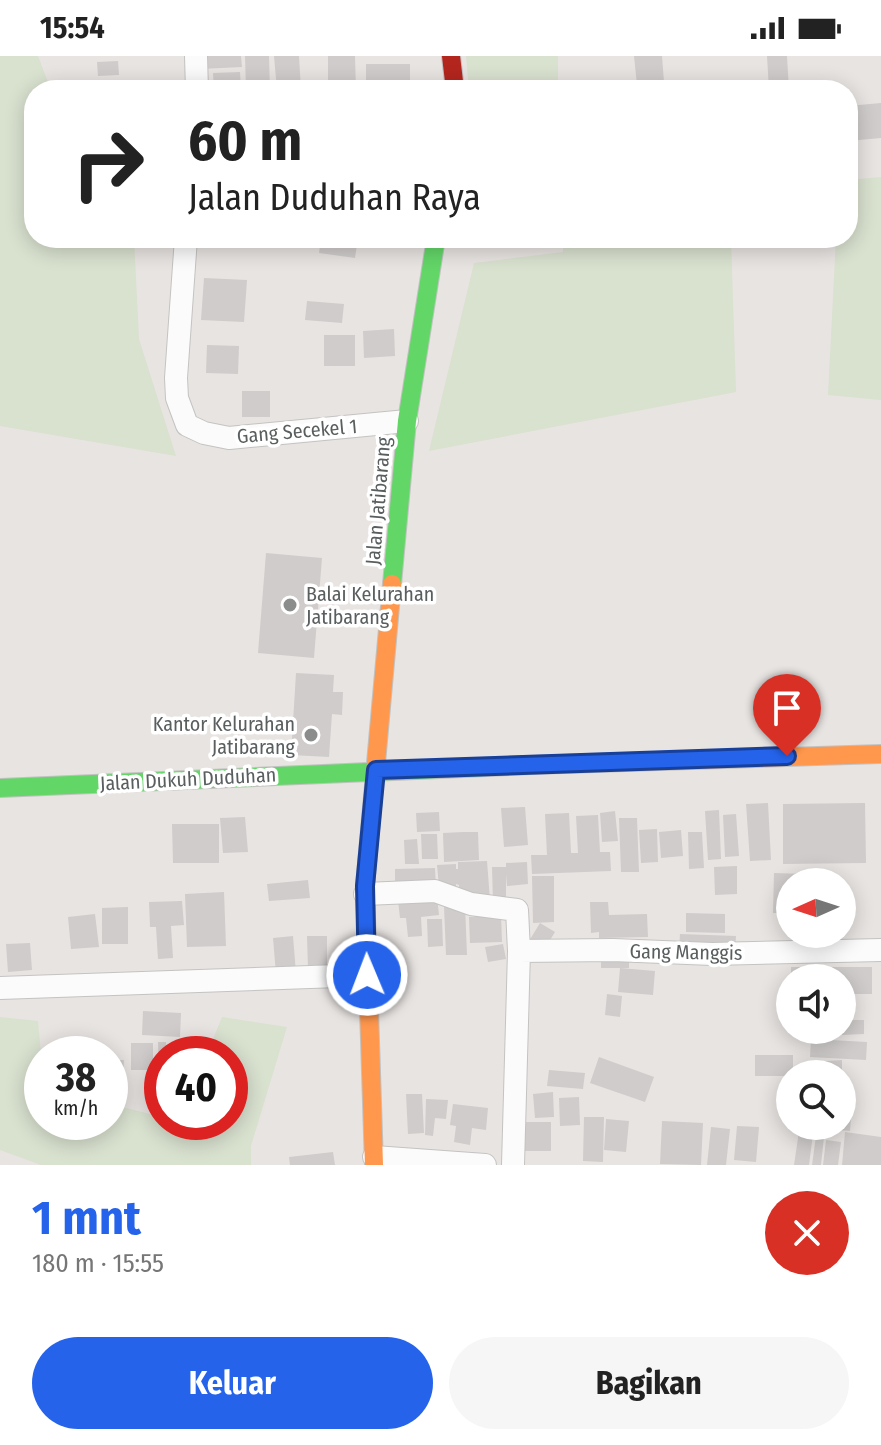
<!DOCTYPE html>
<html lang="id">
<head>
<meta charset="utf-8">
<style>
  body { margin:0; font-family:"Fira Sans Condensed",sans-serif; background:#f6f6f6; color:#222; height:100vh; display:flex; flex-direction:column; font-size:30px; white-space:nowrap }
  * { box-sizing:border-box; margin:0 }
  p { font-size:26px; color:#767676 }
  .icon { flex:none; width:44px; height:44px; fill:none; stroke:currentColor; stroke-width:2; stroke-linecap:round; stroke-linejoin:round }
  .map { position:relative; height:1109px; overflow:hidden }
  .drawer { display:flex; flex-direction:column; background:#fff; flex:1 }
  .drawer>* { flex:none }
  .hud { position:absolute; left:24px; top:24px; width:834px; height:168px; border-radius:32px; box-shadow:0 4px 20px #0003; background:#fff; color:#222; overflow:hidden }
  .needle { width:52px; rotate:267deg }
  .tools { position:absolute; left:776px; top:812px; display:grid; gap:16px }
  .tools a { display:grid; place-items:center; width:80px; height:80px; border-radius:50%; background:#fff; box-shadow:0 4px 20px #0003; font-size:40px }
  .speed { position:absolute; left:24px; top:980px; display:flex; gap:16px; font-size:40px; font-weight:700; text-align:center }
  .speed>* { display:grid; place-content:center; width:104px; height:104px; border-radius:50%; background:#fff; box-shadow:0 4px 20px #0003; line-height:1 }
  .speed small { font-size:20px; font-weight:400 }
  .speed .limit { border:12px solid #d22; background:#fff; color:#111 }
  .pin { position:absolute; display:grid; place-items:center; width:68px; height:68px; color:#fff; margin:-82px -34px; border-radius:50% 50% 50% 0; rotate:-45deg; box-shadow:0 0 8px #0007 }
  .pin .icon { rotate:45deg }
  .me { position:absolute; width:88px; margin:-44px; rotate:359deg; stroke-linejoin:round; filter:drop-shadow(0 0 6px #0008) }
  .turn { display:flex; align-items:center; gap:28px; height:168px; padding:0 32px; font-size:36px }
  .turn .icon { width:104px; height:104px; stroke-width:2.5 }
  .turn b { display:block; font-size:56px; line-height:68px }
  .round { display:grid; place-items:center; flex:none; width:84px; height:84px; border-radius:42px; background:#f6f6f6 }
  .head { display:flex; align-items:center; justify-content:space-between; height:136px; padding:0 32px }
  h1 { font-size:48px; font-weight:700; line-height:60px; color:#2563eb }
  .action { display:flex; gap:16px; margin-top:auto; padding:16px 32px }
  .action a { flex:1; height:92px; border-radius:48px; background:#2563eb; color:#fff; font-size:32px; font-weight:700; line-height:92px; text-align:center }
  .action a+a { background:#f6f6f6; color:#222 }
  .status { display:flex; justify-content:space-between; align-items:center; height:56px; padding:0 40px; background:#fff; direction:ltr }
  .status svg { height:22px; fill:currentColor }
  .map>svg:first-child { display:block }
  .green { fill:#d9e1cf }
  .building { fill:#cfcccb }
  .lines { fill:none; stroke-linecap:round; stroke-linejoin:round }
  .street-casing { stroke:#c4c3c2; stroke-width:24 }
  .fast-casing { stroke:#c2c2c1; stroke-width:20 }
  .slow-casing { stroke:#c2c2c1; stroke-width:20 }
  .jam-casing { stroke:#c2c2c1; stroke-width:20 }
  .street { stroke:#fcfbfb; stroke-width:22 }
  .fast { stroke:#63d668; stroke-width:18 }
  .slow { stroke:#ff974d; stroke-width:18 }
  .jam { stroke:#b3261e; stroke-width:18 }
  .route-casing { stroke:#184099; stroke-width:20 }
  .route { stroke:#2563eb; stroke-width:14 }
  .poi-dot { fill:#8b8d8d; stroke:#fff; stroke-width:3 }
  .labels { text-anchor:middle; dominant-baseline:central; stroke-width:7; stroke-linejoin:round; paint-order:stroke }
  .street-label { font-size:20px; fill:#595e5f; stroke:#fff }
  .poi-label { font-size:20px; fill:#595e5f; stroke:#fff; text-anchor:start }
</style>
</head>
<body>
<div class="status"><b>15:54</b><svg viewBox="0 0 49 12"><path d="M0 12V9h3v3zM5 12V6h3v6zM10 12V3h3v9zM15 12V0h3v12zM26 1h20v11H26zM47 4h2v5h-2z"/></svg></div>
<div class="map">
<svg width="881" height="1109" viewBox="0 0 881 1109">
  <rect width="100%" height="100%" fill="#e8e4e2"/>
  <path class="green" d="M0 0H38L51 34H34V182H134L139 283 176 400 0 370Z
    M466 0H558V34H469Z
    M881 121V344L828 339 836 182H848V124Z
    M563 182H731L736 336 429 395 474 207 563 196Z
    M0 961 38 965 42 1009V1066H110V1048L162 1061V1066H230V998H207L222 961 287 971 251 1090V1109H41L0 1094Z"/>
  <path class="building" d="M199 0H241L242 11 200 13Z
    M245 0H269L270 34H246Z
    M274 0H299L301 34H277Z
    M328 0H355L356 34H328Z
    M634 0H662L664 26 637 29Z
    M767 0H787L789 34H769Z
    M118 5 119 19 98 20 97 6Z
    M366 8H410V34H366Z
    M240 16 241 34H214L213 17Z
    M746 27 747 34H715V28Z
    M139 29H173V34H139Z
    M881 47V82L848 85V50Z
    M321 182H358L355 202 319 197Z
    M204 222 247 224 244 266 201 264Z
    M307 245 344 248 342 267 305 264Z
    M394 273 395 300 364 302 363 275Z
    M324 279H355V310H324Z
    M207 289 239 290 238 318 206 317Z
    M242 335H270V361H242Z
    M266 497 322 502 314 602 258 597Z
    M296 617 334 619 333 636H343L342 659 332 658 329 701 291 699Z
    M768 747 771 804 750 805 746 748Z
    M865 747 866 807 783 808V748Z
    M525 751 528 789 504 791 501 752Z
    M719 754 721 803 708 804 705 755Z
    M615 755 618 785 602 786 600 757Z
    M439 756 440 775 417 776 416 757Z
    M569 757 571 797H578L576 760 598 759 600 796H610L611 815 532 818 531 799H547L545 758Z
    M736 758 739 800 725 801 723 759Z
    M245 761 248 796 223 797 220 762Z
    M619 762H637L639 816H621Z
    M172 768H219V807H173Z
    M657 773 658 806 641 807 639 774Z
    M681 774 683 800 661 802 659 776Z
    M463 776H478L479 804 444 806 443 777Z
    M688 776H702L704 812 689 813Z
    M421 778H437L438 803H422Z
    M417 783 419 808H405L404 784Z
    M487 805 490 844 459 842V829L456 828V836L439 831 437 809 456 808V813H458V806Z
    M527 806 528 828 507 830 506 818V847H493L492 811H506V807Z
    M737 810V838L715 839 714 811Z
    M435 812 436 831 395 832V813Z
    M774 817 805 818 804 826H790V857H773Z
    M532 820H554V866L533 867Z
    M308 824 310 842 269 845 267 828Z
    M224 836 226 890 187 891 185 838Z
    M437 841 439 859 421 861 422 880 408 881 406 862H400L398 844Z
    M182 845 184 869 171 870 173 902 158 903 156 871H150L149 846Z
    M590 846H608L609 859 647 858 648 881 599 882V876L591 877Z
    M465 849 467 899H446L444 850Z
    M128 851V888H102V852Z
    M686 857 725 858V877L686 876Z
    M95 858 99 891 71 893 68 861Z
    M501 859 502 886 470 887 469 861Z
    M427 863H442L443 890 428 891Z
    M540 867 555 876 544 894 529 885Z
    M680 878 736 880 735 895 679 893Z
    M293 880 296 917 276 918 273 882Z
    M307 880H327V912L308 913Z
    M30 887 32 914 8 916 6 888Z
    M503 888 506 903 488 906 485 891Z
    M629 897V912H601V898Z
    M791 911H810V922H791Z
    M815 911H872V938H842V922H815Z
    M620 912 655 915 653 939 618 936Z
    M607 938 622 940 620 961 605 959Z
    M143 955 181 957 180 981 142 979Z
    M842 964H864V978L842 979Z
    M811 983 867 986 866 1004 810 1001Z
    M158 986H166V998H162V1023H159Z
    M131 987H153V1014H131Z
    M755 999H793V1018L790 1020H755Z
    M599 1001 654 1021 645 1046 590 1027Z
    M110 1004H124L123 1023 110 1022Z
    M842 1004V1017L810 1018V1006Z
    M549 1014 585 1017 583 1033 547 1030Z
    M553 1036 554 1061 535 1062 533 1038Z
    M406 1038H422L424 1077 408 1078Z
    M579 1041 580 1069 560 1070 559 1042Z
    M426 1043 448 1044 446 1063 435 1062 433 1080 425 1079Z
    M453 1048 488 1052 486 1074 472 1072 470 1089 454 1086 456 1070 450 1069Z
    M842 1049H852L850 1075 815 1072V1070H842Z
    M584 1061H604L603 1106 583 1105Z
    M606 1063 629 1065 626 1096 604 1094Z
    M662 1065 703 1067 701 1109 660 1108Z
    M522 1066H551V1095H522Z
    M737 1070 759 1071 756 1106 734 1104Z
    M711 1071 730 1073 726 1109H707Z
    M799 1075 813 1078 809 1109H794Z
    M845 1076 881 1081V1109H842Z
    M816 1080 824 1081 821 1109H812Z
    M826 1084 841 1086 838 1109H823Z
    M333 1096 335 1109H290L289 1101Z"/>
  <g class="lines">
    <g class="street-casing">
      <path id="street" d="M196 0 197 34
        M186 182 176 322 177 342 187 369 204 377 229 382 407 365
        M365 838 435 835 471 848 517 854 519 895 513 1109
        M519 895 613 894 712 898 881 894
        M0 932 367 919
        M374 1101 485 1109"/>
    </g>
    <g class="fast-casing">
      <path id="fast" d="M392 528 407 365 436 182
        M0 732 530 709"/>
    </g>
    <g class="slow-casing">
      <path id="slow" d="M530 709 881 698
        M374 1109 365 830 392 528"/>
    </g>
    <g class="jam-casing">
      <path id="jam" d="M451 0 455 34"/>
    </g>
    <use href="#street" class="street"/>
    <use href="#fast" class="fast"/>
    <use href="#slow" class="slow"/>
    <use href="#jam" class="jam"/>
  </g>
  <g class="lines">
    <g class="route-casing">
      <path id="route" d="M367 919 365 830 376 714 787 700"/>
    </g>
    <use href="#route" class="route"/>
  </g>
  <g class="poi-dot">
    <circle cx="290" cy="549" r="8"/>
    <circle cx="311" cy="679" r="8"/>
  </g>
  <g class="labels">
    <g class="street-label">
      <text transform="translate(297 375) rotate(-5)">Gang Secekel 1</text>
      <text transform="translate(378 445) rotate(-85)">Jalan Jatibarang</text>
      <text transform="translate(188 723) rotate(-3)">Jalan Dukuh Duduhan</text>
      <text transform="translate(686 896) rotate(1)">Gang Manggis</text>
    </g>
    <g class="poi-label">
      <text x="306" y="538">Balai Kelurahan<tspan x="306" dy="23">Jatibarang</tspan></text>
      <text x="295" y="668" text-anchor="end">Kantor Kelurahan<tspan x="295" dy="23">Jatibarang</tspan></text>
    </g>
  </g>
</svg>
<div class="tools">
<a><svg class="needle" viewBox="-14 -14 28 28"><path d="M0-13l5 13h-10z" fill="#e53935"/><path d="M0 13l5-13h-10z" fill="#767676"/></svg></a>
<a><svg class="icon" aria-label="sound" viewBox="0 0 24 24"><path d="M4 9h4l5-4v14l-5-4H4zM17 9q2 3 0 6"/></svg></a>
<a><svg class="icon" aria-label="search" viewBox="0 0 24 24"><circle cx="10" cy="10" r="6"/><path d="M15 15l6 6"/></svg></a>
</div>
<div class="speed"><div>38<small>km/h</small></div><div class="limit">40</div></div>
<div class="pin" style="left:787px;top:700px;background:#d93025"><svg class="icon" aria-label="arrive" viewBox="0 0 24 24"><path d="M6 21V4h12l-3 4 3 4H6"/></svg></div>
<svg class="me" style="left:367px;top:919px" viewBox="-20 -20 40 40"><circle r="17" fill="#2563eb" stroke="#fff" stroke-width="3"/><path d="M0-11L8 9 0 5-8 9z" fill="#fff"/></svg>
<div class="hud">
<div class="turn"><svg class="icon" aria-label="right" viewBox="0 0 24 24"><path d="M7 20v-9h11M14 6l5 5-5 5"/></svg><div><b>60 m</b>Jalan Duduhan Raya</div></div>
</div>
</div>
<section class="drawer">
<div class="head"><div><h1>1 mnt</h1><p>180 m · 15:55</p></div><a class="round" style="background:#d93025;color:#fff"><svg class="icon" aria-label="close" viewBox="0 0 24 24"><path d="M6 6l12 12M18 6L6 18"/></svg></a></div>
<div class="action"><a>Keluar</a><a>Bagikan</a></div>
</section>
</body>
</html>
